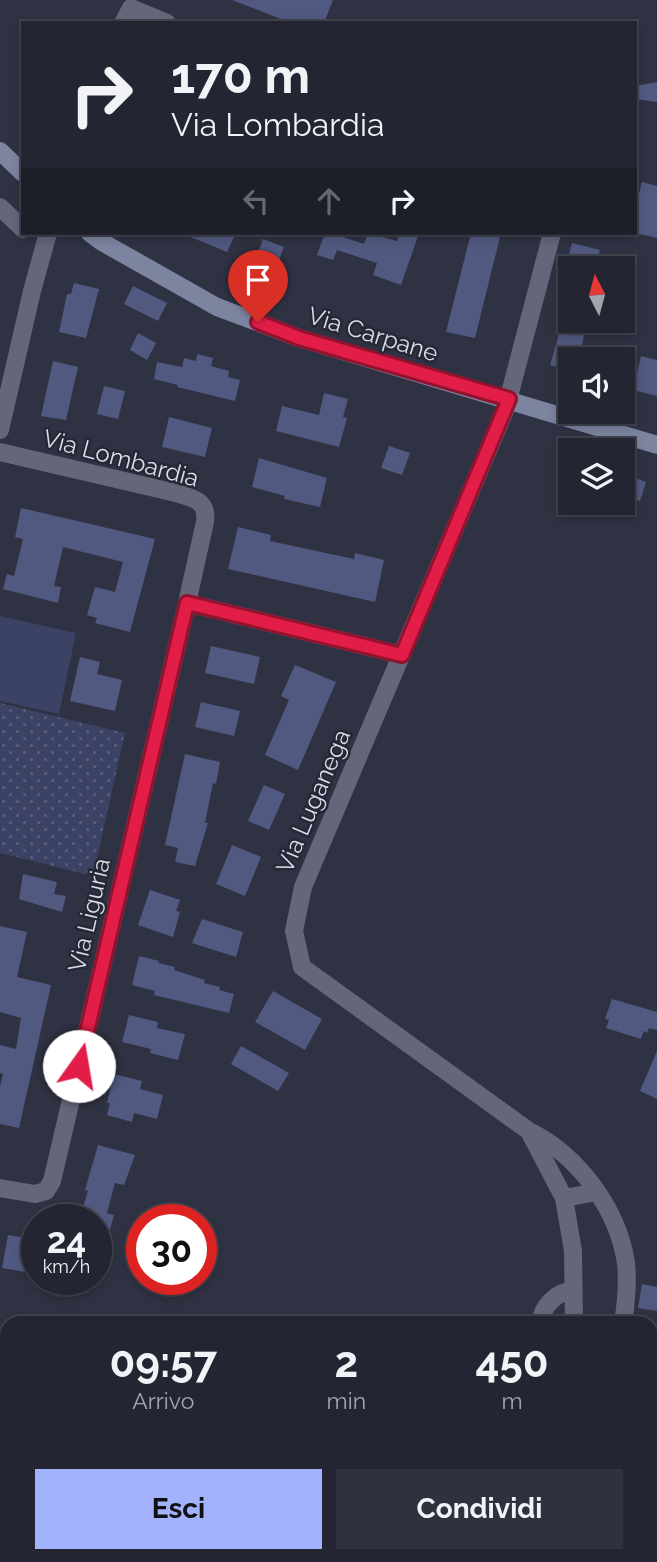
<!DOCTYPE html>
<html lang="it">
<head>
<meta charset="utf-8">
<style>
  body { margin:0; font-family:Raleway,sans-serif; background:#2f323e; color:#f1f3f6; height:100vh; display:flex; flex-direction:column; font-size:26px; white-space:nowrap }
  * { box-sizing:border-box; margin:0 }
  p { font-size:23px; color:#a3a5ac }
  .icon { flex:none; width:38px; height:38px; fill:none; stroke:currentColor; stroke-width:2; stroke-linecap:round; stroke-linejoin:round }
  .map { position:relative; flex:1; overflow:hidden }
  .side { position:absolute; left:0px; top:1316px; width:658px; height:247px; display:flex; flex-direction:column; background:#232632; border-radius:21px 21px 0 0; box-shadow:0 4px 10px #0003,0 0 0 2px #40434d }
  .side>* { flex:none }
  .guide { position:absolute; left:21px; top:21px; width:616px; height:214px; border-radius:0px; box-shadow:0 4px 10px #0003,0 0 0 2px #40434d; background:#232632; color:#f1f3f6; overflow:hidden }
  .needle { width:46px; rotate:354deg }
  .buttons { position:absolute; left:558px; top:256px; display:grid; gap:14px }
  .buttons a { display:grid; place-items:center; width:77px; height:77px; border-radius:0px; background:#232632; box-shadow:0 4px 10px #0003,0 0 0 2px #40434d; font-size:35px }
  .speed { position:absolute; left:21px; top:1204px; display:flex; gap:14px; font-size:35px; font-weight:700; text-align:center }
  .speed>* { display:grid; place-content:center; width:91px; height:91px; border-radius:50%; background:#232632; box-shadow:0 4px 10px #0003,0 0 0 2px #40434d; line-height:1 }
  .speed small { font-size:18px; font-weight:400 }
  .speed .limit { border:10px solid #d22; background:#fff; color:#111 }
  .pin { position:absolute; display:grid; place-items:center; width:60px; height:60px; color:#fff; margin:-72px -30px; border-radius:50% 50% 50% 0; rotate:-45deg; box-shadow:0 0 7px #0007 }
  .pin .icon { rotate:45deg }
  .me { position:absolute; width:77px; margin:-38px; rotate:13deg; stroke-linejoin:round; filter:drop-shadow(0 0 5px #0008) }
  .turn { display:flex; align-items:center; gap:24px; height:147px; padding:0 35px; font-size:32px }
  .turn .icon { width:91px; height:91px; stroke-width:2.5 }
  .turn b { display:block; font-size:49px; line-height:60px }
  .lanes { display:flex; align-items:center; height:66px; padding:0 35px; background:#0003; justify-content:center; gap:35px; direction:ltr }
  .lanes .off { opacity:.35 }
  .eta { display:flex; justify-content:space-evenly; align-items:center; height:119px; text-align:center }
  .eta b { font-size:42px; font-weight:700; line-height:49px }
  .button { display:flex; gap:14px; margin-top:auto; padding:14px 35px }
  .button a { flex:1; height:80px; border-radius:0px; background:#a3b2fd; color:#111; font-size:28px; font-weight:700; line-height:80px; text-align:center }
  .button a+a { background:#2f323e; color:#f1f3f6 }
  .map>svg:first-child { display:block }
  .grass { fill:#3b4264 }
  .park { fill:url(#park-dots) }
  .building { fill:#515980 }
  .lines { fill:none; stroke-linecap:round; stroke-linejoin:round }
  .street { stroke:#636779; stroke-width:18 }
  .secondary { stroke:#7d84a0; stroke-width:18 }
  .rail-casing { stroke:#a5a7b3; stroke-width:8 }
  .rail { stroke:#252837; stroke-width:5; stroke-dasharray:16; stroke-linecap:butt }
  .route-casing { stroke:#92132f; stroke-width:18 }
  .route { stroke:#e11d48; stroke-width:12 }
  .labels { text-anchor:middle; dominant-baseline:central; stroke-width:5; stroke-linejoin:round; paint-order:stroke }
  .street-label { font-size:24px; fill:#dadce6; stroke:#252837 }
</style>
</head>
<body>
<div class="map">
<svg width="657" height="1562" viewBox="0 0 657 1562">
  <defs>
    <pattern id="park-dots" width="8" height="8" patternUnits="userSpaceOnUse" patternTransform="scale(1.75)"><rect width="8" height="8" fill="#3b4264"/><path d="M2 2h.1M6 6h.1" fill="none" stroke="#575d7a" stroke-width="1.8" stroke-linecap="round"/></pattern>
  </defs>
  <rect width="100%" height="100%" fill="#2f3242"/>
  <path class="grass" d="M0 616 76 633 59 714 0 701Z
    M148 1556H250L233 1562H146Z"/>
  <path class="park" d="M0 703 125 733 93 876 0 853Z"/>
  <path class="building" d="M232 0H333L324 23H291Z
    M657 82V102L635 99V86Z
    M642 182 657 186V238L635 233V209Z
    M181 233H236L227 252Z
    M325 233H331L364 244 368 233 397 241 400 233H419L401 285 373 275 377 263 337 250 333 260 317 255Z
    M471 233H501L475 338 446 332Z
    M263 239 284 247 274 272 254 264Z
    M572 243 600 250 594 268 567 261Z
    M74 283 99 289 86 338 59 332 67 294H71Z
    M133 286 167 303 158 321 124 304Z
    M562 324 585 330 582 345 614 353 613 359H570L567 370 550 365Z
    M138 333 156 343 147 360 130 350Z
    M197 354 213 358 211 366 229 371 228 377 240 380 235 401 177 387 178 385 154 379 157 362 182 367 184 358 196 361Z
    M641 356 657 360V396L633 390Z
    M53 361 78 367 66 420 41 416Z
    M104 386 125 391 118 419 97 414Z
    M324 393 348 399 343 417 347 418 339 447 276 431 282 406 319 415Z
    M169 417 212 428 205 457 162 447Z
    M389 446 410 453 402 475 381 468Z
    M259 458 327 478 320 507 284 499 285 496 252 487Z
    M623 474 646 482 640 501 623 495Z
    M21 508 155 539 130 632 95 623 97 618 87 615 95 587 115 592 123 562 63 547 54 586 61 587 58 603 3 589 7 574 14 576 23 539 15 537Z
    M238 527 271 535 270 541 354 559 355 553 384 560 375 602 228 569Z
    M211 646 260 657 254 684 205 673Z
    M80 657 100 662 97 674 122 680 115 711 70 701Z
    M295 665 336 682 298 770 265 755 289 700 281 696Z
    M201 702 240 711 234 736 195 727Z
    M185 754 220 762 216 784 213 783 205 823H208L195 866 175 862 178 848 165 845Z
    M264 785 285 794 269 830 248 821Z
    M232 845 261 857 245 896 216 884Z
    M23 874 57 882 54 894 66 896 62 912 19 899Z
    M150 890 180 900 176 911 180 912 173 937 138 925Z
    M202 919 243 932 236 957 192 943Z
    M0 926 27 932 17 977 51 985 19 1128 0 1124V1086L3 1074 0 1073V1045L16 1049 21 1018 0 1012Z
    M139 956 159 961 158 963 175 967 174 970 205 980 204 983 220 987 219 990 234 994 229 1013 154 995 155 991 132 985Z
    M273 991 322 1019 305 1050 255 1022Z
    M612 999 657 1012V1030L649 1028 647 1033 644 1031 641 1039 606 1028 609 1020 605 1019Z
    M129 1015 158 1022 157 1028 185 1034 178 1060 150 1053 151 1049 122 1042Z
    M241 1046 289 1073 278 1091 231 1064Z
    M657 1051V1099L640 1091Z
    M114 1074 142 1081 140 1089 163 1095 157 1119 134 1113 132 1122 107 1115 110 1103H107Z
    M98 1145 135 1155 124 1185 115 1183 107 1213 114 1215 110 1230 96 1227V1214L82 1210 88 1191 85 1190Z
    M8 1235 37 1240V1274L2 1268Z
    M642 1284 657 1287V1311L638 1308Z"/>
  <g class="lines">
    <path class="street" d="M123 23 131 8 167 23
      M0 207 23 229
      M552 233 506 408 303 887 294 931 302 967 529 1131 564 1198 573 1251 574 1323
      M0 430 32 291 48 233
      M0 452 176 493C194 498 208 501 205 522L187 603 402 655
      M529 1131C578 1155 618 1209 626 1263 628 1283 626 1304 623 1323
      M0 1188 35 1194 46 1191 52 1181 187 603
      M564 1198 597 1192
      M540 1323C542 1307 556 1291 573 1291
      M637 1556 639 1562"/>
    <path class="secondary" d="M0 151 23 173
      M90 233 102 242 217 307 299 338 657 445"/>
    <g class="rail-casing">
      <path id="rail" d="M651 1467 657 1464
        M651 1480 657 1478
        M651 1504 657 1502
        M651 1517 657 1515
        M408 1562 423 1556
        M442 1562 458 1556
        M503 1562 519 1556
        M536 1562 552 1556"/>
    </g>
    <use href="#rail" class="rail"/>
  </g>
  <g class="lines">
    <g class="route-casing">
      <path id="route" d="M79 1066 187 603 402 655 509 399 299 338 258 322"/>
    </g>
    <use href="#route" class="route"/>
  </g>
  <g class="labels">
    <g class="street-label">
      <text transform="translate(373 334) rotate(17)">Via Carpane</text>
      <text transform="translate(121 458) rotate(15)">Via Lombardia</text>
      <text transform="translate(313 801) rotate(-67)">Via Luganega</text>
      <text transform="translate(89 915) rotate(-77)">Via Liguria</text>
    </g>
  </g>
</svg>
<div class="buttons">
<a><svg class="needle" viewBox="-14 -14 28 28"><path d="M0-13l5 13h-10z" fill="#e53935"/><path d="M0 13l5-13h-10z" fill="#a3a5ac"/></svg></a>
<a><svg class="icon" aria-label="sound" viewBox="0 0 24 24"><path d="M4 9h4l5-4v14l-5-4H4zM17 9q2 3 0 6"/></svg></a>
<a><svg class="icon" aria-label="layers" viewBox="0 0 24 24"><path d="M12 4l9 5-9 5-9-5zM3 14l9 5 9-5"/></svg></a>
</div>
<div class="speed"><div>24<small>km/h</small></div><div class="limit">30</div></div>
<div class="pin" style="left:258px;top:322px;background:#d93025"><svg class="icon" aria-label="arrive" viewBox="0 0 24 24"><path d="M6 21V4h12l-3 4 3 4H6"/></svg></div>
<svg class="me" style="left:79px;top:1066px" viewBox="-20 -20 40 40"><circle r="19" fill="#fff"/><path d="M0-13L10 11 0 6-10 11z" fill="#e11d48"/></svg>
<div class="guide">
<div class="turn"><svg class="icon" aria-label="right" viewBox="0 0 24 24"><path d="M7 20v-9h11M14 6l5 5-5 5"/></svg><div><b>170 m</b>Via Lombardia</div></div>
<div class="lanes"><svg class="icon off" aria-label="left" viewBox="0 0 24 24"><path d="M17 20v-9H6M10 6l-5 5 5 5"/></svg><svg class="icon off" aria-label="ahead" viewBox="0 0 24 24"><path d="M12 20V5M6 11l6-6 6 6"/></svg><svg class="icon" aria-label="right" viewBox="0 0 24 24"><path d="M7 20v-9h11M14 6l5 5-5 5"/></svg></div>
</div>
<section class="side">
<div class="eta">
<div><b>09:57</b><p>Arrivo</p></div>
<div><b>2</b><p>min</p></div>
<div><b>450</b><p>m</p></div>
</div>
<div class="button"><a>Esci</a><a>Condividi</a></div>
</section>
</div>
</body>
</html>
